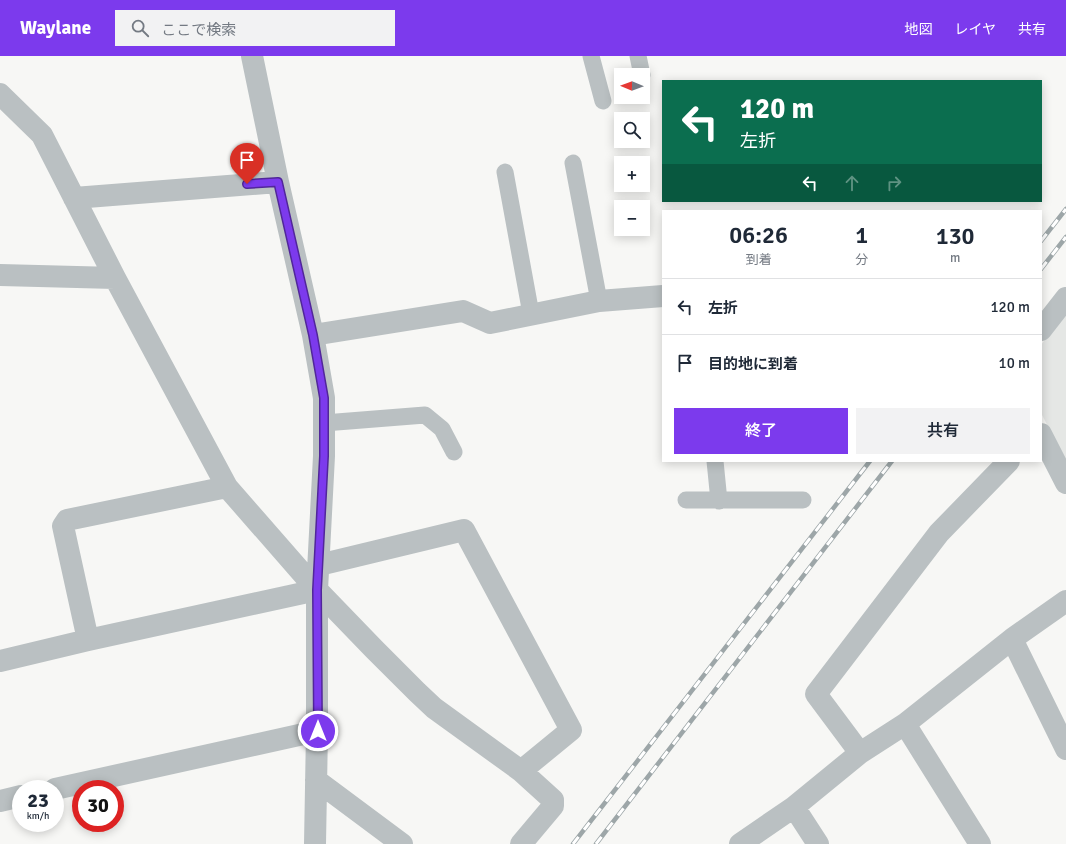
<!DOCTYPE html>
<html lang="ja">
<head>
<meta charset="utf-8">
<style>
  body { margin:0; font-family:Signika,"Noto Sans JP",sans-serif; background:#f2f2f3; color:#1f2937; height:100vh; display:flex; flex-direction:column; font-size:15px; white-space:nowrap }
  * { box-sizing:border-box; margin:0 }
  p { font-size:13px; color:#747a83 }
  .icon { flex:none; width:22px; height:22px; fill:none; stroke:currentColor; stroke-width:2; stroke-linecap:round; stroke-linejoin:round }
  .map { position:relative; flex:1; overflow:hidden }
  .sheet { position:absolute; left:662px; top:154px; width:380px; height:252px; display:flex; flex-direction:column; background:#fff; border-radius:0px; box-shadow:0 2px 10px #0003 }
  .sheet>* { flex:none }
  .guide { position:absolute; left:662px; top:24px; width:380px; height:122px; border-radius:0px; box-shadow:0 2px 10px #0003; background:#0b6e4f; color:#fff; overflow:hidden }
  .needle { width:26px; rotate:271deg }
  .controls { position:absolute; left:614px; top:12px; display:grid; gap:8px }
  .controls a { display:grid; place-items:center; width:36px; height:36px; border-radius:0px; background:#fff; box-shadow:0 2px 10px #0003; font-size:20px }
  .speed { position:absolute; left:12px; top:724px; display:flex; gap:8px; font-size:20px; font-weight:700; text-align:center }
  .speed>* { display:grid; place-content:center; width:52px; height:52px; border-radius:50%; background:#fff; box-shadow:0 2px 10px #0003; line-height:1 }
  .speed small { font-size:10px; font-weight:400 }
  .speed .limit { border:6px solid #d22; background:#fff; color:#111 }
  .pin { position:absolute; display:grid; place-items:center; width:34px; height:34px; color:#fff; margin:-41px -17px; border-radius:50% 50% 50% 0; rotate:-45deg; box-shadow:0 0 4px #0007 }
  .pin .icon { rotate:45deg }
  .me { position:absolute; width:44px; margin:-22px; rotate:0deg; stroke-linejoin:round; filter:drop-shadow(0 0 3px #0008) }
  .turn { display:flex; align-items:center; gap:14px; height:84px; padding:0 12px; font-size:18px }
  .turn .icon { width:52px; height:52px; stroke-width:2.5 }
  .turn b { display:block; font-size:28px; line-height:34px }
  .lanes { display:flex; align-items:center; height:38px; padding:0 12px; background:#0003; justify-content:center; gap:20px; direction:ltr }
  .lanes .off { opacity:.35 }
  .eta { display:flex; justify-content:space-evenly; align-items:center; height:68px; text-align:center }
  .eta b { font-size:24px; font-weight:600; line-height:28px }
  .button { display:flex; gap:8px; margin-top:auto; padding:8px 12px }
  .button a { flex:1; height:46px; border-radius:0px; background:#7c3aed; color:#fff; font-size:16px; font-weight:600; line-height:46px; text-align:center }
  .button a+a { background:#f2f2f3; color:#1f2937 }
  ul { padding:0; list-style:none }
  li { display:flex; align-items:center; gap:12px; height:56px; padding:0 12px; border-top:1px solid #e0e1e3 }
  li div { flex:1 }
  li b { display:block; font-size:15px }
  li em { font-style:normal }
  header { display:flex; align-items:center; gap:24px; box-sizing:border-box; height:56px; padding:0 20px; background:#7c3aed; color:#fff }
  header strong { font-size:19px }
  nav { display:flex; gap:22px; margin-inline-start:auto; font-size:14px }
  .search { width:280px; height:36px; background:#f2f2f3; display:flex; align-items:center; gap:10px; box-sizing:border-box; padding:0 14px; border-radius:0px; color:#747a83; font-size:15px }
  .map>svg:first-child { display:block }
  .built { fill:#e5e7e5 }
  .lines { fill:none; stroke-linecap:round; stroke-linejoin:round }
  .lane { stroke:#bac0c2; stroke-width:17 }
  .street { stroke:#bac0c2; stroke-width:22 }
  .rail-casing { stroke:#9da6a8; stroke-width:4.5 }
  .rail { stroke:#fff; stroke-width:3; stroke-dasharray:9; stroke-linecap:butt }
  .route-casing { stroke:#51269a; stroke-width:10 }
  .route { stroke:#7c3aed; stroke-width:7 }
</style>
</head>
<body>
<header>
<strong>Waylane</strong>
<div class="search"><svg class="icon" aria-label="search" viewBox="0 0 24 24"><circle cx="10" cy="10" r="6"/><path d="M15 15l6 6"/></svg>ここで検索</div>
<nav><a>地図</a><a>レイヤ</a><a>共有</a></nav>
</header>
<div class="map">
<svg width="1066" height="788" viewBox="0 0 1066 788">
  <rect width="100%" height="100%" fill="#f7f7f5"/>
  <path class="built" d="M1066 256V405L1041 357V289Z"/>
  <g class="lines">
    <path class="lane" d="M591 0 603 45
      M638 0 642 19
      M573 107 599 245
      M505 116 531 258
      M324 367 425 359 442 373 454 396
      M715 405 719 445
      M686 444H803"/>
    <path class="street" d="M252 0 278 126 313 279 324 342V400L317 534V675L315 788
      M0 38 42 79 115 222 227 431 317 534 374 593 417 636 434 652 521 715 553 744V750L521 788
      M74 142 278 126
      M0 219 115 222
      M1041 274 1066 242
      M313 279 463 255 490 267 599 245 663 240
      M1041 378 1066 427
      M319 509 464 474 571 674 521 715
      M1012 583 1066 693
      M88 584 63 470 67 464 227 431
      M0 605 88 584 317 534
      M905 668 980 788
      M860 697 816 638 939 477 1009 405
      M316 724 402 788
      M55 733 317 675
      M0 745 21 740
      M794 751 818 788
      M740 788 794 751 860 697 905 668 1012 583 1066 545"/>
    <g class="rail-casing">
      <path id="rail" d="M1041 185 1066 153
        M1041 213 1066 181
        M573 788 870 405
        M596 788 892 405"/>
    </g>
    <use href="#rail" class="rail"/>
  </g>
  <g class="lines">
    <g class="route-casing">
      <path id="route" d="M247 128 278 126 313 279 324 342V400L317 534 318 675"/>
    </g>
    <use href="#route" class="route"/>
  </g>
</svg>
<div class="controls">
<a><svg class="needle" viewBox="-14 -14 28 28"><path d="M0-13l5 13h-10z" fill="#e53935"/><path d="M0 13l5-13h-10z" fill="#747a83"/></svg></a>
<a><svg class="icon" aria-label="search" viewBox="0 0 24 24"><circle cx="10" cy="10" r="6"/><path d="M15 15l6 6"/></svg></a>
<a>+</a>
<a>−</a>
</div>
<div class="speed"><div>23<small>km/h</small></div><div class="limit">30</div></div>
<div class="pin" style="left:247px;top:128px;background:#d93025"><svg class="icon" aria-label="arrive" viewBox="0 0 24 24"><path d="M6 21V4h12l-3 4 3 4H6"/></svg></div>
<svg class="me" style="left:318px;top:675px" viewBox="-20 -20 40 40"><circle r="17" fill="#7c3aed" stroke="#fff" stroke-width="3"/><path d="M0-11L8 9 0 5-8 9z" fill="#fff"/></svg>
<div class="guide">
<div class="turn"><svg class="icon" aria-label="left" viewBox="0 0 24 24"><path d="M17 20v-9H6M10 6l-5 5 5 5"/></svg><div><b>120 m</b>左折</div></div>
<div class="lanes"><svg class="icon" aria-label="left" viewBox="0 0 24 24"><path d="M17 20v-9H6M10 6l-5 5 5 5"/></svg><svg class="icon off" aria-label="ahead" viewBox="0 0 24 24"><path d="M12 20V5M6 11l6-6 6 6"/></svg><svg class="icon off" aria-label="right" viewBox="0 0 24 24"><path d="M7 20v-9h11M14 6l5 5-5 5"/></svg></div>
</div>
<section class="sheet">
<div class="eta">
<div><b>06:26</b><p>到着</p></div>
<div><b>1</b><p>分</p></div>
<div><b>130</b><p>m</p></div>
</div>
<ul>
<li><svg class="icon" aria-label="left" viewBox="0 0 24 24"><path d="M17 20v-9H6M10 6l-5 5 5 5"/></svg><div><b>左折</b></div><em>120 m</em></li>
<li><svg class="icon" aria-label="arrive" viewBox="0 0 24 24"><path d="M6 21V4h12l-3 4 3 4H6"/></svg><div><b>目的地に到着</b></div><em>10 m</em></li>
</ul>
<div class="button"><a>終了</a><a>共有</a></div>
</section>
</div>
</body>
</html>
